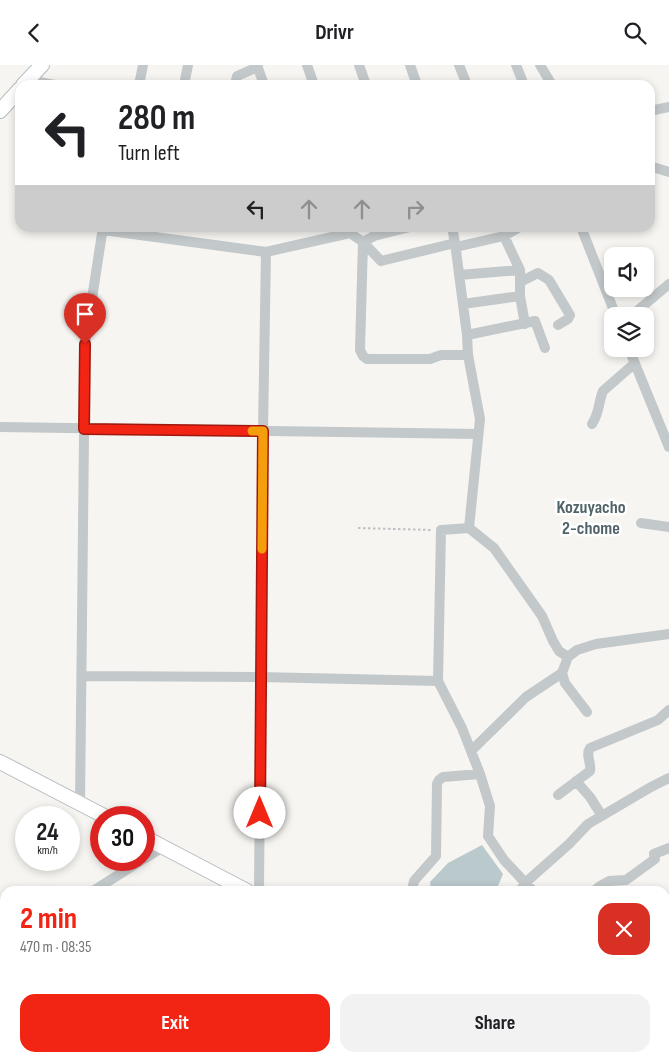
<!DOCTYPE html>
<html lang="en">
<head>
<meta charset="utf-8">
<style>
  body { margin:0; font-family:"Sofia Sans Condensed",sans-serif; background:#f2f2f2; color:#202124; height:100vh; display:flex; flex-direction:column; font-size:19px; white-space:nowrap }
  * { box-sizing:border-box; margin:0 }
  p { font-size:16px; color:#757577 }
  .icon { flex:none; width:28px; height:28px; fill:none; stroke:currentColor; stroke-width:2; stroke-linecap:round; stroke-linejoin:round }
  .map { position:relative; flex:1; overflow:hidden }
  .panel { position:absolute; left:0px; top:821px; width:670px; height:176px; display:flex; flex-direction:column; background:#fff; border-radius:15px 15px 0 0; box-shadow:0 2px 8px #0003 }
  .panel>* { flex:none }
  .hud { position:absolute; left:15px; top:15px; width:640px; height:152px; border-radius:15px; box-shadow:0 2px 8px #0003; background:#fff; color:#202124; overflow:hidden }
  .tools { position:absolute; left:604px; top:182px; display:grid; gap:10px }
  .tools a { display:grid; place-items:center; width:50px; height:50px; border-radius:10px; background:#fff; box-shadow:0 2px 8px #0003; font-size:25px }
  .speed { position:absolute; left:15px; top:741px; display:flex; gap:10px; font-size:25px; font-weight:700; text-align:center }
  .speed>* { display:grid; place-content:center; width:65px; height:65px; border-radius:50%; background:#fff; box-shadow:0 2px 8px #0003; line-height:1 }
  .speed small { font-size:12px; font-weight:400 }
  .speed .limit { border:8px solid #d22; background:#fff; color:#111 }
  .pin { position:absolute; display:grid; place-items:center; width:42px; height:42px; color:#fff; margin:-51px -21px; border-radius:50% 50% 50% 0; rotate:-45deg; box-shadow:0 0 5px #0007 }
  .pin .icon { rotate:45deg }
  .me { position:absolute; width:55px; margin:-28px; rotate:0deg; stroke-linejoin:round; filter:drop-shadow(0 0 4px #0008) }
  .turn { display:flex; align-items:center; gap:18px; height:105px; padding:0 20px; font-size:22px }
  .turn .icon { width:65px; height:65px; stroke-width:2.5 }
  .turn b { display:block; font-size:35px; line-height:42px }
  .lanes { display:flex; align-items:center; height:48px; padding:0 20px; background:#0003; justify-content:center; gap:25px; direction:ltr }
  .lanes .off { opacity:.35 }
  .round { display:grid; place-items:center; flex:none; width:52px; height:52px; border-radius:15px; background:#f2f2f2 }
  .overview { display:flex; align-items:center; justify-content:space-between; height:85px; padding:0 20px }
  h1 { font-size:30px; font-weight:700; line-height:38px; color:#f22515 }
  .action { display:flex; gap:10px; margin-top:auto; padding:10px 20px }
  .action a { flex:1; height:58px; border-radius:15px; background:#f22515; color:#fff; font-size:20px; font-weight:700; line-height:58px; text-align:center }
  .action a+a { background:#f2f2f2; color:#202124 }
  header { display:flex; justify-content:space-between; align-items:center; height:65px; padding:0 20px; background:#fff; font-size:22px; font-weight:700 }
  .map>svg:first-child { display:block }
  .water { fill:#bacacc }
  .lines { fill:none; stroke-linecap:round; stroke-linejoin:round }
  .secondary-casing { stroke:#b5bcbf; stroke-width:16 }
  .path { stroke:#bec1c3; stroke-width:2; stroke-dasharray:2.5 2.5; stroke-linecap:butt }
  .street { stroke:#c3c8ca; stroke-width:10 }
  .secondary { stroke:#fff; stroke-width:14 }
  .route-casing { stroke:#9d180e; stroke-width:12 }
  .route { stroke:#f22515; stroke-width:9 }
  .slow { stroke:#f59e0b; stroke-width:9 }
  .labels { text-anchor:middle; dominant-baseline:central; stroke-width:5; stroke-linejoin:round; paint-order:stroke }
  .neighbourhood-label { font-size:18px; font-weight:bold; fill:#50636a; stroke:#fff }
</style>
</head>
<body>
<header><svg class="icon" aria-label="back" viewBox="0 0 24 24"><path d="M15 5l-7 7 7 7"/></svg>Drivr<svg class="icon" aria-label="search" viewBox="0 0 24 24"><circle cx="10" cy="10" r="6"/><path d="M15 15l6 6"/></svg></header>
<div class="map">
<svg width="669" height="997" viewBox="0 0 669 997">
  <rect width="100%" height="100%" fill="#f6f5f1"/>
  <path class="water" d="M482 780 503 809 496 826H431L430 817 448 798Z
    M0 953 5 957V992L50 993 54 997H0Z
    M238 992 319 993 323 997H230Z"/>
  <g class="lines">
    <g class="secondary-casing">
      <path id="secondary" d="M23 20 42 0
        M0 46 20 24
        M0 697 106 752
        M144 772 247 826
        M564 992 573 997"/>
    </g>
    <path class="path" d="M358 463 432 465"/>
    <path class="street" d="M257 0 264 20
      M307 0 314 20
      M359 0 366 20
      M410 0 417 20
      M459 0 467 20
      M516 0 524 20
      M540 0 552 20
      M28 15 55 20
      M139 20 143 0
      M184 20 188 0
      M235 20 237 11 258 2
      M650 46 669 42
      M650 101 669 107
      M410 162 374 171 363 177 360 285 363 291 367 294H430L441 290H468
      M452 162 455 178 467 270 468 290 480 354 469 463 441 465 438 616 462 663 480 709 490 741 488 771 504 795 533 826
      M581 162 616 251
      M103 165 266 187 350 168 363 177 381 196 455 178
      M504 171 520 205V231L525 259
      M456 182 504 171 520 162
      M459 210 520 205
      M520 217 538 208 549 215 570 250 568 254 558 260
      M463 239 520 231
      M631 251 669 219
      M467 270 535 256 545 283
      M629 284 669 382
      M592 359C600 347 598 338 603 326L635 298
      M0 362 478 369
      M641 458 669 462
      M469 463 494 483 542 551 553 576 559 586 568 592
      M562 608 565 618 587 647
      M82 611 260 612 438 616
      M471 686 526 632 562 608 568 592 577 585 596 579 669 569
      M576 716 590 732 602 751
      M558 730 590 706C592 698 585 691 590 683L658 655 669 645
      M80 739 85 279 103 162
      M144 794 163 782
      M93 826 142 795
      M259 826 263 366 266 187
      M415 826 413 821 414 816 436 791 437 719 439 715 443 712 480 709
      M520 826 525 818 569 779 588 759 651 722 669 713
      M594 826 600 821 609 816 626 815 655 794 654 789 669 783
      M0 865 5 873
      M0 885 5 882
      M200 997 208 992
      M379 997 382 992"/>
    <use href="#secondary" class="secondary"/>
  </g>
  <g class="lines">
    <g class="route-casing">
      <path id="route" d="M85 279 84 364 263 366 260 748"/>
    </g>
    <use href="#route" class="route"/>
    <path class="slow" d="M252 366H263L262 484"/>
  </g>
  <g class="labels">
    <g class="neighbourhood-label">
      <text x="591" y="442">Kozuyacho<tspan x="591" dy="21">2-chome</tspan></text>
    </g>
  </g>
</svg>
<div class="tools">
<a><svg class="icon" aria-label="sound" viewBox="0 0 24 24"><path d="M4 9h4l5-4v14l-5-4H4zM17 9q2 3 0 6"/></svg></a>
<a><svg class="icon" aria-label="layers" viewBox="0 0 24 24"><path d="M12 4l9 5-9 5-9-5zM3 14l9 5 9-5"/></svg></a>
</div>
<div class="speed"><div>24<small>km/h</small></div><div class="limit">30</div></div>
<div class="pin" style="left:85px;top:279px;background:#d93025"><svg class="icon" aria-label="arrive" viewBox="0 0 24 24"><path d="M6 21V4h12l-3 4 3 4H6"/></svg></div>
<svg class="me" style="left:260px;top:748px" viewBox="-20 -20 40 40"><circle r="19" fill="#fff"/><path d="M0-13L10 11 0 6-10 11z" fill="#f22515"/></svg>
<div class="hud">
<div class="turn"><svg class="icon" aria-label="left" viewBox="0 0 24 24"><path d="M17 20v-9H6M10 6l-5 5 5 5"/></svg><div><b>280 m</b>Turn left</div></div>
<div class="lanes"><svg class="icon" aria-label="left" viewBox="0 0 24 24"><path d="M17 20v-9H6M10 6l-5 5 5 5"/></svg><svg class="icon off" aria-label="ahead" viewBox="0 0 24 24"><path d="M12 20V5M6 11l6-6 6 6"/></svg><svg class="icon off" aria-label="ahead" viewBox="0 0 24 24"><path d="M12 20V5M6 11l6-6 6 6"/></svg><svg class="icon off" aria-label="right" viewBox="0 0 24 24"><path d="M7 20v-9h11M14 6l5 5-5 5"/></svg></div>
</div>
<section class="panel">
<div class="overview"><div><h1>2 min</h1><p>470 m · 08:35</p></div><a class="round" style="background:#d93025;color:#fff"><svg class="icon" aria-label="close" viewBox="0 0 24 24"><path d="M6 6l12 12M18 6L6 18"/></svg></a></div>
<div class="action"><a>Exit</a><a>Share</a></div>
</section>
</div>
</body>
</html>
